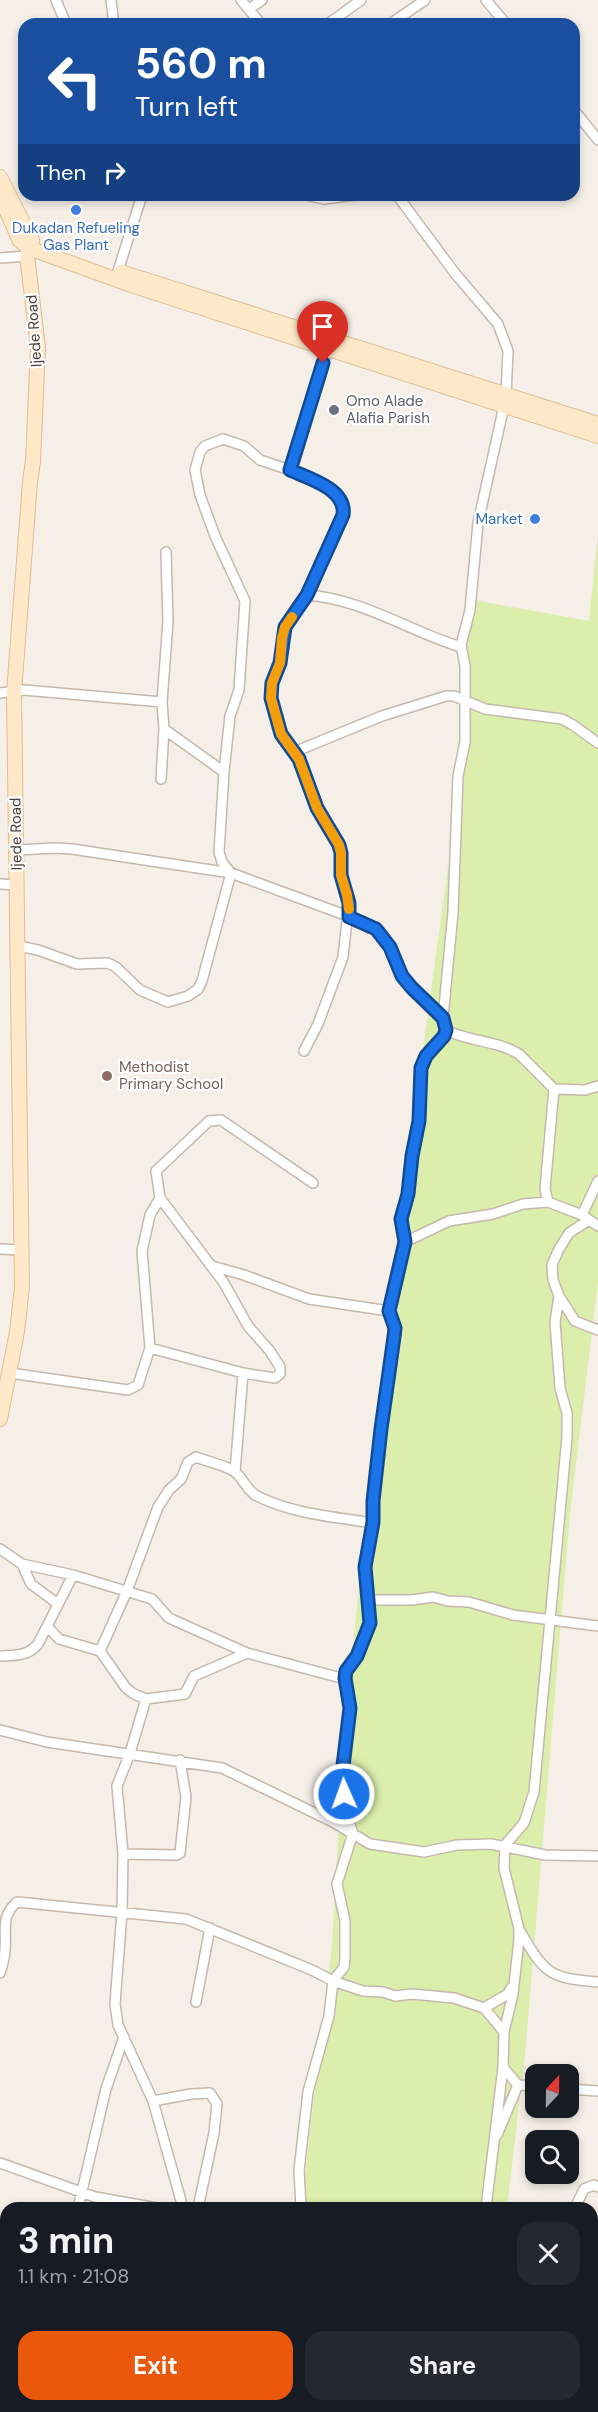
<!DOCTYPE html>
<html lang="en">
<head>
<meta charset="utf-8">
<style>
  body { margin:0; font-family:"DM Sans",sans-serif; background:#242831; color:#f1f3f6; height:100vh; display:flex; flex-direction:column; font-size:22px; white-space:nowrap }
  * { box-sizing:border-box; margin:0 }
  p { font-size:20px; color:#9ea1a6 }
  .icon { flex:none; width:33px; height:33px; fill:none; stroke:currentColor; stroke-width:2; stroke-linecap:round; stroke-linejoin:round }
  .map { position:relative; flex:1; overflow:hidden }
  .sheet { position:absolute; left:0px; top:2202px; width:598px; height:210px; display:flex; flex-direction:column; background:#171b24; border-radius:18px 18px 0 0; box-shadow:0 3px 9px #0003 }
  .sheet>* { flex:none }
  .banner { position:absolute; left:18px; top:18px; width:562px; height:183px; border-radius:18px; box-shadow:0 3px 9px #0003; background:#1a4fa0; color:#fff; overflow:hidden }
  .needle { width:39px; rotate:22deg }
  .controls { position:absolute; left:525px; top:2064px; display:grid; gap:12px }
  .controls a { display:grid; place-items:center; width:54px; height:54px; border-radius:12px; background:#171b24; box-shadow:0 3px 9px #0003; font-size:30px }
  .pin { position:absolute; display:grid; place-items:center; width:51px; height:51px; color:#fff; margin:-62px -26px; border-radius:50% 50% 50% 0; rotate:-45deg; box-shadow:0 0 6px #0007 }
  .pin .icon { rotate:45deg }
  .me { position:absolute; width:66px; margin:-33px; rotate:358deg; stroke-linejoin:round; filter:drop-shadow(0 0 4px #0008) }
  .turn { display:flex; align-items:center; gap:21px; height:126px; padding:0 18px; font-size:27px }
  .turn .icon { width:78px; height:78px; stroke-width:2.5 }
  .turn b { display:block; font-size:42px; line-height:51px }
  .then { display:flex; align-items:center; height:57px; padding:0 18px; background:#0003; gap:12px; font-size:22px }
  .round { display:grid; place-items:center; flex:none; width:63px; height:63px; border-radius:18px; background:#242831 }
  .headline { display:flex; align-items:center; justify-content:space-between; height:102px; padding:0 18px }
  h1 { font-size:36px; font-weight:700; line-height:45px }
  .primary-button { display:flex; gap:12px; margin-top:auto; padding:12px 18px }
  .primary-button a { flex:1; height:69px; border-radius:18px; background:#ea580c; color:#fff; font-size:24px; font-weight:700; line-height:69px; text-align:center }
  .primary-button a+a { background:#242831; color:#f1f3f6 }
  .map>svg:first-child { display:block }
  .green { fill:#dbeeac }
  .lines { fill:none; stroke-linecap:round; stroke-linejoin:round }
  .minor-casing { stroke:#c5b8ac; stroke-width:12 }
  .secondary-casing { stroke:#ddbe94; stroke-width:16 }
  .minor { stroke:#fff; stroke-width:9 }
  .secondary { stroke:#ffe8c8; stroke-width:14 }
  .route-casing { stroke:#114b97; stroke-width:15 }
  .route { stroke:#1a73e8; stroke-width:10 }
  .slow { stroke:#f59e0b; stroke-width:10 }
  .shop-dot { fill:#3f7fe0; stroke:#fff; stroke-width:2 }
  .worship-dot { fill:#6b7280; stroke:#fff; stroke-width:2 }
  .education-dot { fill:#8d6e63; stroke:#fff; stroke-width:2 }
  .labels { text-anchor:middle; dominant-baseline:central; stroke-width:4.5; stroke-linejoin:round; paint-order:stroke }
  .shop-label { font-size:15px; fill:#366cbe; stroke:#fff }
  .street-label { font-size:15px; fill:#493e35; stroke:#fff }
  .worship-label { font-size:15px; fill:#5b616d; stroke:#fff; text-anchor:start }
  .education-label { font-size:15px; fill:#785e54; stroke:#fff; text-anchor:start }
</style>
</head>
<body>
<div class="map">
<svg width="598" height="2412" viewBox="0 0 598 2412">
  <rect width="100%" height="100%" fill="#f5efe7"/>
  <path class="green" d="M598 534V1283L570 1513 525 2055 507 2208H301L332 1945 345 1716 400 1217 452 838 468 599 589 621Z
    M277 2406H483L482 2412H276Z"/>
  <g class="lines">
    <g class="minor-casing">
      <path id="minor" d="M56 0 66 24
        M111 0 114 24
        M241 0 261 24
        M486 0 506 24
        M249 9 262 0
        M328 24 361 0
        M390 24 425 0
        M574 110 598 140
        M306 195 324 199 355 195
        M397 195 454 272 498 324 508 351 506 395
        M0 258 27 256
        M118 271 142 195
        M290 470 320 378 327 349
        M307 595C362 599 409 631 461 647
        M0 693 24 690 162 702
        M164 729 224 772
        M294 752 382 716 446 696H454L485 709 562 719 573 725 598 743
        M161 779 164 729 162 702 168 621 166 552
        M17 850 55 848 72 849 231 873 364 922 376 929 390 947 402 976 443 1018 446 1030 444 1037 426 1056 421 1068 419 1121 407 1194 401 1219 405 1242 389 1311 395 1328 394 1337 381 1429 373 1501V1523L365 1567 370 1623 361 1648 346 1671 345 1679 350 1708 343 1776 345 1811 353 1833 337 1884 345 1921V1958L344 1967 333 1981 329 2016 308 2092 299 2170 301 2208
        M0 884 17 885
        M18 946 38 950 77 964 108 963 116 967 140 990 168 1002 188 996 198 989 202 981 231 873 222 862 219 852 224 772 230 716 239 690 245 601 215 536 200 495 195 470 200 452 205 446 223 439 244 446 260 460 290 470 326 486 342 502 343 515 307 595 285 627 280 663 271 690 276 720 281 734 299 759 317 808 339 845 341 853V875L349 903 343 957 318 1024 304 1051
        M443 1018 453 912 458 776 465 742V666L461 645 470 610 478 523 504 406
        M446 1030C469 1042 496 1040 519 1054L554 1089 585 1090 598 1086
        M548 1202 545 1189 554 1089
        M582 1215 598 1181
        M405 1242 449 1221 493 1214 523 1204 548 1202 582 1215 598 1226
        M0 1249 22 1250
        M212 1266 244 1275 309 1299 389 1311
        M559 1296 575 1321 598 1330
        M150 1348 243 1373 275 1378 280 1374V1367L270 1351 248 1326 224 1283 160 1198 156 1171 209 1121 221 1120 313 1183
        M10 1373 128 1390 138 1385 150 1348 142 1251 150 1215 160 1198
        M235 1472 243 1373
        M0 1549 22 1564 73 1575 152 1599 169 1618 247 1653 345 1679
        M22 1564 31 1584 58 1604
        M367 1600H411L433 1597 448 1601 469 1602 513 1615 598 1626
        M47 1626 59 1639 100 1651 126 1688 134 1694 146 1699 185 1694 194 1676 247 1653
        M100 1651 127 1591 158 1507 169 1490 181 1479 188 1462 196 1457C208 1462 226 1465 235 1472 244 1479 246 1490 257 1496 293 1514 334 1517 373 1523
        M0 1656C15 1655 27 1657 38 1644L73 1575
        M146 1699 130 1753 117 1786 123 1854 122 1912 115 2004 118 2025 153 2101 183 2208
        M0 1730 47 1742 222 1768 333 1822 370 1844 424 1852 457 1845 491 1844 545 1855 598 1856
        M123 1854 177 1855 180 1853 186 1797 180 1760
        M520 1931C545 1974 549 1978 598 1982
        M0 1973C2 1966 5 1958 5 1950 7 1930 0 1917 17 1902L186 1919 312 1970 333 1981 363 1991 383 1992 395 1996 412 1994 454 1998 484 2008 508 1994 511 1988
        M196 2002 210 1928
        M484 2008 504 2032
        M503 2067 518 2085
        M568 2089 598 2091
        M153 2101 191 2094 210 2093 217 2104 214 2133 198 2208
        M497 2135 518 2085 536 2086
        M0 2163 95 2197 157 2208
        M78 2208 106 2089 124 2037
        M486 2208 503 2067 504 2032 513 1994 519 1940V1929L504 1868 505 1845 524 1823 534 1792 567 1437V1413L560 1388 555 1322 559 1296 553 1280 552 1265 558 1251 569 1233 589 1220
        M575 2208 584 2189 594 2185 598 2187
        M0 2300 6 2302
        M592 2307 598 2309
        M0 2383 6 2373
        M565 2406 566 2412
        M53 2412 54 2406
        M135 2412 138 2406
        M279 2412 280 2406
        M476 2412 477 2406"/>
    </g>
    <g class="secondary-casing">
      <path id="secondary" d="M0 177 32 240
        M0 196 20 241 29 248 131 285 598 436
        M121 272 598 424
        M0 1419 17 1332 22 1287 14 693 30 482 33 461 38 347 27 256 32 240"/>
    </g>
    <use href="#minor" class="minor"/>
    <use href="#secondary" class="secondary"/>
  </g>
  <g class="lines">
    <g class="route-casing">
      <path id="route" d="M323 363 290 470C308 478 347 489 343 515L307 595 285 627 280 663 272 683 271 698 281 734 299 759 317 808 339 845 341 853V875L349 903V917L376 929 390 947 402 976 412 988 443 1018 446 1030 444 1036 426 1056 421 1068 419 1121 412 1156 408 1194 401 1219 405 1242 389 1311 395 1328 394 1337 381 1429 373 1501V1522L365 1567 370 1623 357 1656 346 1671 345 1678 350 1708 343 1766 344 1794"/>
    </g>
    <use href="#route" class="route"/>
    <path class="slow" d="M292 617 285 627 282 638 280 663 272 683 271 698 281 734 299 759 317 808 339 845 341 853V875L347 895 349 909"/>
  </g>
  <g class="shop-dot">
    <circle cx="76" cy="210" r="6"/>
    <circle cx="535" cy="519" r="6"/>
  </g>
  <circle class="worship-dot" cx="334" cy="410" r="6"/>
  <circle class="education-dot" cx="107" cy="1076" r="6"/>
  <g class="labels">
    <g class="shop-label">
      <text x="76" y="228">Dukadan Refueling<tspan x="76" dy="17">Gas Plant</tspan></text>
      <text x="523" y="519" text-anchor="end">Market</text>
    </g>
    <g class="street-label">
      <text transform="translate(34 331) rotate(-94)">Ijede Road</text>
      <text transform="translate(16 834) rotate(-91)">Ijede Road</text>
    </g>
    <g class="worship-label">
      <text x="346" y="401">Omo Alade<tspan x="346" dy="17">Alafia Parish</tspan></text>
    </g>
    <g class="education-label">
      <text x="119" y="1067">Methodist<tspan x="119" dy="17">Primary School</tspan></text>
    </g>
  </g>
</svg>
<div class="controls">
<a><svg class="needle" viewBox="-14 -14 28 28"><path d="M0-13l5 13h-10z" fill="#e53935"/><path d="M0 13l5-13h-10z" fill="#9ea1a6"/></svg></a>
<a><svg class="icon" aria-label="search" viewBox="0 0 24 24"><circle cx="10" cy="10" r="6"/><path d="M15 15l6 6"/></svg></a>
</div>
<div class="pin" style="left:323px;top:363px;background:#d93025"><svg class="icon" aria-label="arrive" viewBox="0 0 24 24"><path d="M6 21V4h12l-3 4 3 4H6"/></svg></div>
<svg class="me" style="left:344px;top:1794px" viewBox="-20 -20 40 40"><circle r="17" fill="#1a73e8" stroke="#fff" stroke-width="3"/><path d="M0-11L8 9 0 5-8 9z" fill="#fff"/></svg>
<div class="banner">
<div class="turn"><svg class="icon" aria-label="left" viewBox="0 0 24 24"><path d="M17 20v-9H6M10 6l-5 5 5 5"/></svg><div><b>560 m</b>Turn left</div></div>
<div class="then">Then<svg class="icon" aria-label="right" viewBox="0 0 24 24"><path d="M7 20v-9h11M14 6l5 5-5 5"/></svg></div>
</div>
<section class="sheet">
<div class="headline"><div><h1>3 min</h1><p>1.1 km · 21:08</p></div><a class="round"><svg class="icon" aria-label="close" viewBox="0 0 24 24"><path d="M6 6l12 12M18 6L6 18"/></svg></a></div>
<div class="primary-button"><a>Exit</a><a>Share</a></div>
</section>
</div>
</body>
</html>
